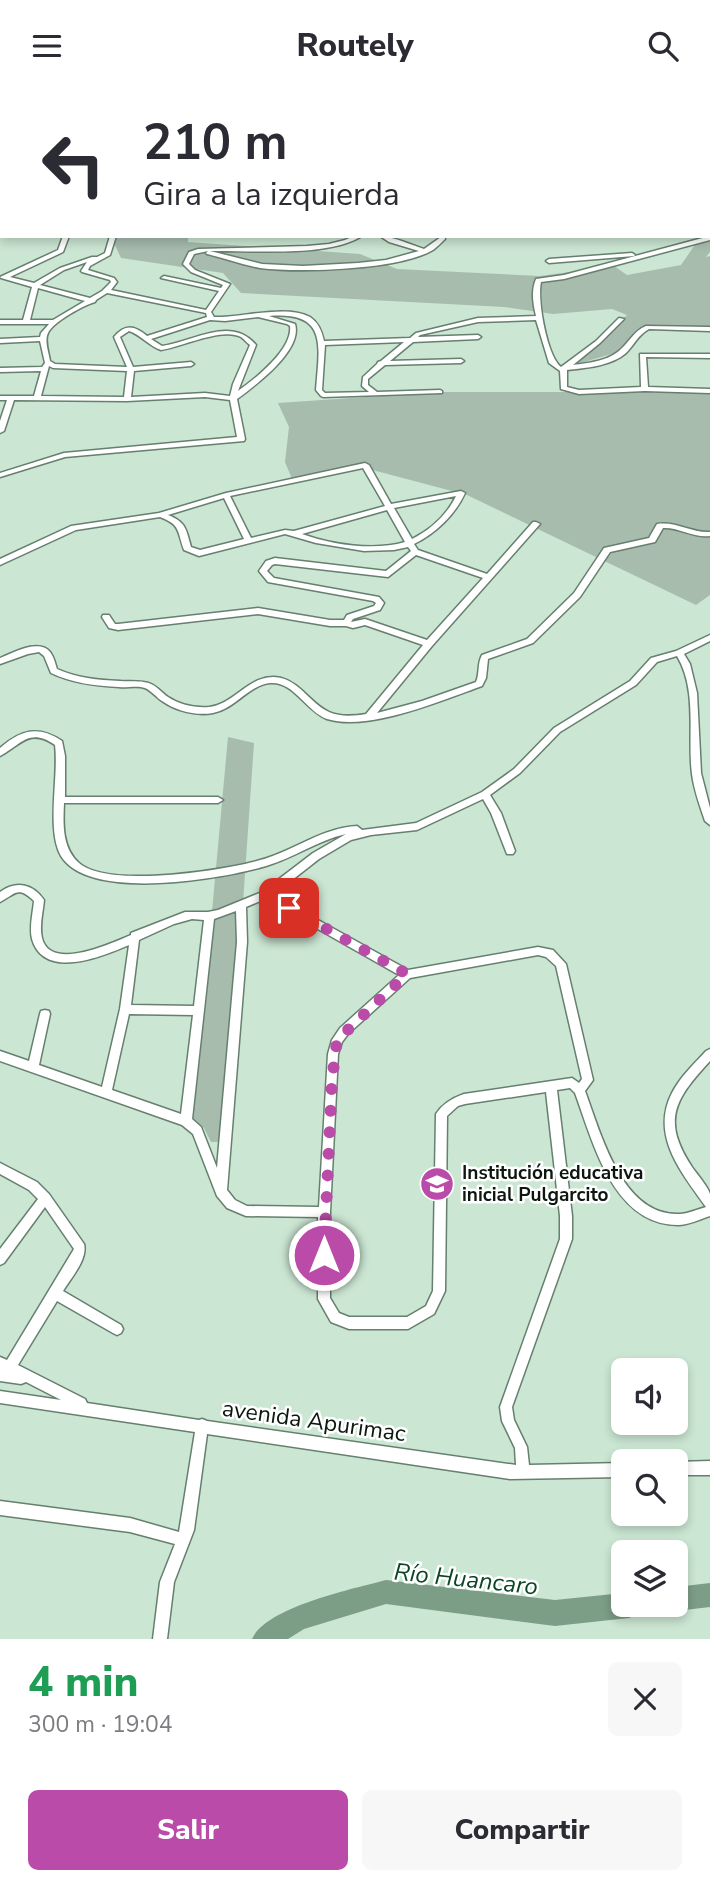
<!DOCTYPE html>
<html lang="es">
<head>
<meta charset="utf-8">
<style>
  body { margin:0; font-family:"Nunito Sans",sans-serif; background:#f7f7f7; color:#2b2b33; height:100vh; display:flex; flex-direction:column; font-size:26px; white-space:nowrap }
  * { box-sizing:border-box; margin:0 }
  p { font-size:23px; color:#7c7c81 }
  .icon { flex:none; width:38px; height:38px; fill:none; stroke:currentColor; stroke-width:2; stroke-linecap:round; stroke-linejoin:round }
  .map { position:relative; height:1548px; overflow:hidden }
  .sheet { display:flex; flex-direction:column; background:#fff; flex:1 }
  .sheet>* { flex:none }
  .guide { position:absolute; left:0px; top:0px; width:710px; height:147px; box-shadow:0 4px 10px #0003; background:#fff; color:#2b2b33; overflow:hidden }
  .buttons { position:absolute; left:611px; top:1267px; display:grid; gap:14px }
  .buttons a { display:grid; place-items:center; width:77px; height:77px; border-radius:10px; background:#fff; box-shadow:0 4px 10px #0003; font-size:35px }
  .pin { position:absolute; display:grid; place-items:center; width:60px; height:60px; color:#fff; margin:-30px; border-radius:14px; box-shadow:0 4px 10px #0006 }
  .me { position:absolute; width:77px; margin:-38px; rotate:0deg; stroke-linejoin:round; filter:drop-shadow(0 0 5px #0008) }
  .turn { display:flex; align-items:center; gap:24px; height:147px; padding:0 28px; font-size:32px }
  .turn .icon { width:91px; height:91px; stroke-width:2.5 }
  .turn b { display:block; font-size:49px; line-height:60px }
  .round { display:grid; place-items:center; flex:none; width:74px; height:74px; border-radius:10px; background:#f7f7f7 }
  .overview { display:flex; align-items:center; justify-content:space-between; height:119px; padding:0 28px }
  h1 { font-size:42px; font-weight:800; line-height:52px; color:#1e9e55 }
  .primary-button { display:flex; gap:14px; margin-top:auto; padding:14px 28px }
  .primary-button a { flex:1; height:80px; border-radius:10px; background:#ba4ba8; color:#fff; font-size:28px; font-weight:800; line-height:80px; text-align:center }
  .primary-button a+a { background:#f7f7f7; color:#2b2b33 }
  header { display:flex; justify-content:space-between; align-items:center; height:91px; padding:0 28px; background:#fff; font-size:32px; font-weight:800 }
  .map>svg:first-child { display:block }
  .green { fill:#a7bcad }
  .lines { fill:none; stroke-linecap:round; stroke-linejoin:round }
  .river { fill:#7c9d86; fill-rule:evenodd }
  .minor-casing { stroke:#667f6e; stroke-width:3 }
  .minor { fill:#fff; fill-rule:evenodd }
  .route { stroke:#ba4ba8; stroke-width:12; stroke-dasharray:0 21.6 }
  .labels { text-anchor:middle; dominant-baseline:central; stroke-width:5; stroke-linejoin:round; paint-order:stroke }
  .poi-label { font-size:19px; font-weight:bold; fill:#0d1710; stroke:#fff; text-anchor:start }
  .near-street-label { font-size:23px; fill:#0d1710; stroke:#fff }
  .near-water-label { font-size:24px; font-style:italic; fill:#0b4526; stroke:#fff }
</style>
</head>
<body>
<header><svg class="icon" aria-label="menu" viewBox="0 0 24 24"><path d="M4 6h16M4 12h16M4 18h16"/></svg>Routely<svg class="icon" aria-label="search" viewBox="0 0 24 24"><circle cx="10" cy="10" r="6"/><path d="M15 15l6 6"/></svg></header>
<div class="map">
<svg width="710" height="1548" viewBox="0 0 710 1548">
  <rect width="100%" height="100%" fill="#cbe6d3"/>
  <path class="green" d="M0 0H285L288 2H2V95Z
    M710 134V161L706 166 710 165V237L641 236 615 262 577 273 627 224 612 218 553 223 504 216 241 202 223 182 121 167 114 152 115 145H188V151L360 163 397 178 540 185 614 175 627 184 681 174 701 145H709Z
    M440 301H710V504L696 514 467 404 365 377 292 388 285 371 289 336 278 312Z
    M228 646 254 652 243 812 220 1051H211L204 1037 193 1028Z"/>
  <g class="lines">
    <path class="river" d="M386 1489 555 1509 623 1502V1514H642L638 1523 629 1527 555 1535 386 1513 304 1538 288 1548H252C266 1516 353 1498 386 1489Z
      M710 1492V1516L676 1520 667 1517 666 1514H676V1496Z"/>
    <g class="minor-casing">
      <path id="minor" d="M356 0H376L371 2H349Z
        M407 0H413L411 2H406Z
        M414 0H420V2H414Z
        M494 0H498L499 2H494Z
        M556 0H566L570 2H560Z
        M670 0H676L674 2H669Z
        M694 0H701L703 2H696Z
        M709 4H710V8H709Z
        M709 52 710 53V57L709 56Z
        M709 74H710V78H709Z
        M2 139V143L0 144V140Z
        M63 145H69L63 161 10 186 34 192 60 177 92 166H97L105 162 110 145H116L110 164 90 175 88 179 114 187 117 191 111 199 206 219 219 200 161 187 164 185 221 197 223 194 191 181 183 173 189 161 198 158 307 155 329 153 345 149 354 145H362C327 167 252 159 210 160L262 173 303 175 358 172 386 169 419 160 389 151 380 145C391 145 412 154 424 158L441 146H445V148C441 152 437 156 433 159 399 179 299 182 260 177 242 174 225 167 207 163L206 162 208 160 194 163 189 173 195 179 230 193 211 221 214 226C241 227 287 213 310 226 319 232 322 241 324 250L410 247 416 242 478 227 536 225C533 212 531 200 536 188L564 184 710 145V149L564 188 541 191C537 209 547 265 561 276L596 250 619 227 624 228 600 252 573 274C589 272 609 270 621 258 630 250 634 240 646 235L710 236V240L649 238C638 244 634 254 626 262 611 275 586 277 567 279V296L579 299 641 296 640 263H710V267L646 266 648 296 710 298V302L645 300 579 303 561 298 560 280 549 272 536 229 478 231 420 244 418 246 478 244 481 246 478 248 413 251 390 270 461 268 464 270 461 272 385 274 368 288V294L377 301 440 299 442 300V302L323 306 321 305 316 299C319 256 329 220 269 225L295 233C303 259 256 294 237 308L245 348 244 350 65 366 0 386V382L64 362 237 346 230 309 205 306 127 310 14 309 4 340 0 342V330L7 309H0V305H34L41 280 0 281V277L42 276 45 272 40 250 0 252V248L40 246 41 242 49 233H0V229H23L32 196 1 187 0 186 58 159ZM87 171 81 180 82 181 110 189 111 191 102 200 90 207 40 194 64 179ZM38 197 85 210 53 229H30ZM107 202 206 222 207 226 147 245C134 234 125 233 114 246L127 276 55 273 50 270C49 262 44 250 48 242 53 231 84 214 95 211L96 209ZM258 226 287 233 290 235C293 258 255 288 238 300L256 254C231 224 193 251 162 255L151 248 210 229 225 230ZM129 240C141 244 149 255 161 259 182 256 222 236 241 246 244 248 247 252 250 254L233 293 230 305 205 302 131 306 134 280 191 275 194 273 191 271 133 276 120 246ZM404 251 381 270 378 271 377 273 363 286 362 295 369 301 325 302 322 299 325 254ZM49 275 53 277 127 280 124 306 41 305Z
        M632 162 635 164 634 165 549 172 546 170 549 168Z
        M365 372 369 374 391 413 461 400 465 402C455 424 436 442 414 453L418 459 487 483 533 431H536L540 433 432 555 377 622 422 610 476 591C480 582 477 573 482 564L527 548 574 502 604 457 649 447 657 433C676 430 691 442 710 441V445C693 447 679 436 663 437L655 451 610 461 580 506 533 552 488 568 486 587 482 595C443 609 368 641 327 628 306 620 294 590 270 592 249 594 235 618 213 622 196 625 176 620 162 610 157 607 152 600 145 597 137 594 127 597 119 596 95 595 72 592 51 582L44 565 39 561 28 563 0 573V567C13 562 39 547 50 561 54 566 55 572 57 578 77 587 98 589 120 590 130 591 142 589 151 593 158 596 162 602 168 606 180 614 195 617 209 616 236 613 251 580 281 587 301 592 311 613 329 621 340 626 354 625 366 623L423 554 365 534 353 537 346 535H330L258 523 118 539 109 537 102 526 103 524H109L115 533H118L258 517 330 529H344L347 524 374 515 376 512 373 510 268 491 259 480 266 470 275 467 386 480 411 460 408 456 394 459 364 460 316 452 285 443 199 465 184 459C177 440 181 434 160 426L76 439 0 474V468L71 435 159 422 226 402ZM363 377 385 415 294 440 285 439 251 447 230 405ZM456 405C447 424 430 439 412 448L394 417ZM224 407 244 448 200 459 191 456C186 438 186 431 168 424ZM387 419 405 451C375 460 332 454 302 443ZM416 464 483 487 427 549 365 528 351 531 353 528 380 519 384 512 379 506 274 487 267 480 272 474 275 473 388 486Z
        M710 544V550L684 563 690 573 697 602 701 682 710 717V734L705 730C700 715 694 699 692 683 687 645 698 600 677 565L657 571 636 594 560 641 520 682 490 704 501 722 515 760 513 763H507L491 722 483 708 417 739 371 744 351 749 319 768 273 804 408 879 538 856 553 859 566 873 593 989 585 1000C601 1043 622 1125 679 1123 688 1123 698 1118 706 1116 682 1082 650 1045 672 1002 680 986 694 973 706 960L710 958V970C675 1008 661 1029 692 1076 697 1083 708 1096 710 1103 710 1110 710 1119 710 1125 700 1128 689 1134 678 1134 613 1134 593 1051 575 1002L570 997 557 999 572 1125V1148L512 1316 514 1329 527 1356 529 1374 623 1372V1386L510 1388 207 1343 194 1439 174 1491 167 1548H153L160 1491 175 1453 130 1441 0 1424V1410L130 1427 179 1441 195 1341 0 1312V1300L61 1309 26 1291 21 1293 0 1290V1266L7 1269 74 1158 45 1116 4 1172 0 1174V1158L38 1108 29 1099 0 1083V1072L37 1091 49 1103 84 1153C88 1168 71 1187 63 1200L121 1234 123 1238 121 1242 117 1244 113 1242 57 1210 18 1274 85 1308 87 1312 199 1329 202 1328 207 1330 516 1374 515 1357 502 1330 500 1316 560 1148V1125L546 1001 465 1013 458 1015 447 1025 445 1200 434 1223 408 1238H349L331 1231 318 1208V1126L246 1125 227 1117 217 1105 193 1043 182 1034 0 970V960L29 970 40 923 41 920 45 919 49 920 50 923 39 974 102 996 120 918 129 854C104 865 44 890 32 848 29 836 33 822 34 810 18 794 15 803 0 811V801C16 789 33 793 44 809 43 821 39 835 42 847 50 881 112 852 131 844V842L185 821H208L218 819 262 801 313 762 346 743C318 749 294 767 266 775 223 788 89 811 61 765 46 739 59 685 55 654 29 636 21 654 0 665V657C21 639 38 634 62 650L65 665V706H218L223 709 218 712H64C63 733 62 757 79 772 109 798 231 779 267 767 298 757 323 737 357 735L362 739 416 732 482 701 514 678 554 637 630 590 651 567 676 560ZM265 808 399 884 340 937 332 949 328 963 319 1116 247 1115 235 1109 227 1099 247 851 246 816ZM236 820 237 851 217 1077 201 1036 192 1028 214 828ZM192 828 204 829 194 915 131 914 139 849 174 833ZM538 864 546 866 556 875 582 988 579 992 572 987 464 1003C453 1007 443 1012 436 1023L433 1200 426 1215 407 1226H349L339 1222 330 1207V1121L338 963 342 951 348 943 410 887ZM129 923 193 924 181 1023 112 999Z
        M710 1370V1384H676V1371Z"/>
    </g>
    <use href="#minor" class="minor"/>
  </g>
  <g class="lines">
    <path class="route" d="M289 817 407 883 337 949 332 989 324 1164"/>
  </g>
  <defs>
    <g id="school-disc" transform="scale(1.75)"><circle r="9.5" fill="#ba4ba8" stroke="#fff"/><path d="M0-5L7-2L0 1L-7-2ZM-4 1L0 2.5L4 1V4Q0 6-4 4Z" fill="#fff"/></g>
  </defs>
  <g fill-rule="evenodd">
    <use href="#school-disc" x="437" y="1093"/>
  </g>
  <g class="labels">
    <g class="poi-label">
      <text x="462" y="1082">Institución educativa<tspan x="462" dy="22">inicial Pulgarcito</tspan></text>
    </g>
    <g class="near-street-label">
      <text transform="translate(314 1330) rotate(8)">avenida Apurimac</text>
    </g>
    <g class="near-water-label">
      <text transform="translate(466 1488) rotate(6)">Río Huancaro</text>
    </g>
  </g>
</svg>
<div class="buttons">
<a><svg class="icon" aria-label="sound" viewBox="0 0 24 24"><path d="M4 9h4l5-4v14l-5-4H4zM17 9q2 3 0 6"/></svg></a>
<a><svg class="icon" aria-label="search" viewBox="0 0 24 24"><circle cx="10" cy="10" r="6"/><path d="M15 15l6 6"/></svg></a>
<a><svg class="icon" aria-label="layers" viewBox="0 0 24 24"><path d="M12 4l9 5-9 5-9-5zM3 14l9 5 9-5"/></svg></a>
</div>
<div class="pin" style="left:289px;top:817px;background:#d93025"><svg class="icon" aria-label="arrive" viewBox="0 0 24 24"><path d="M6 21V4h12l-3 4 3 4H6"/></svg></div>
<svg class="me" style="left:324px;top:1164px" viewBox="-20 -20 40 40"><circle r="17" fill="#ba4ba8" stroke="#fff" stroke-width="3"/><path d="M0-11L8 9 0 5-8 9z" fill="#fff"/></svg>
<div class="guide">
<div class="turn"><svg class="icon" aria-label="left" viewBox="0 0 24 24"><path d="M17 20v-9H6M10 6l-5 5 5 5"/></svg><div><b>210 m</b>Gira a la izquierda</div></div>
</div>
</div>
<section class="sheet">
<div class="overview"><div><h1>4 min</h1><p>300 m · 19:04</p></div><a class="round"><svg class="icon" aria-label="close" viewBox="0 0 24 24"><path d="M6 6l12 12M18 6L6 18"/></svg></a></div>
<div class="primary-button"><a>Salir</a><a>Compartir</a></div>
</section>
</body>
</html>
